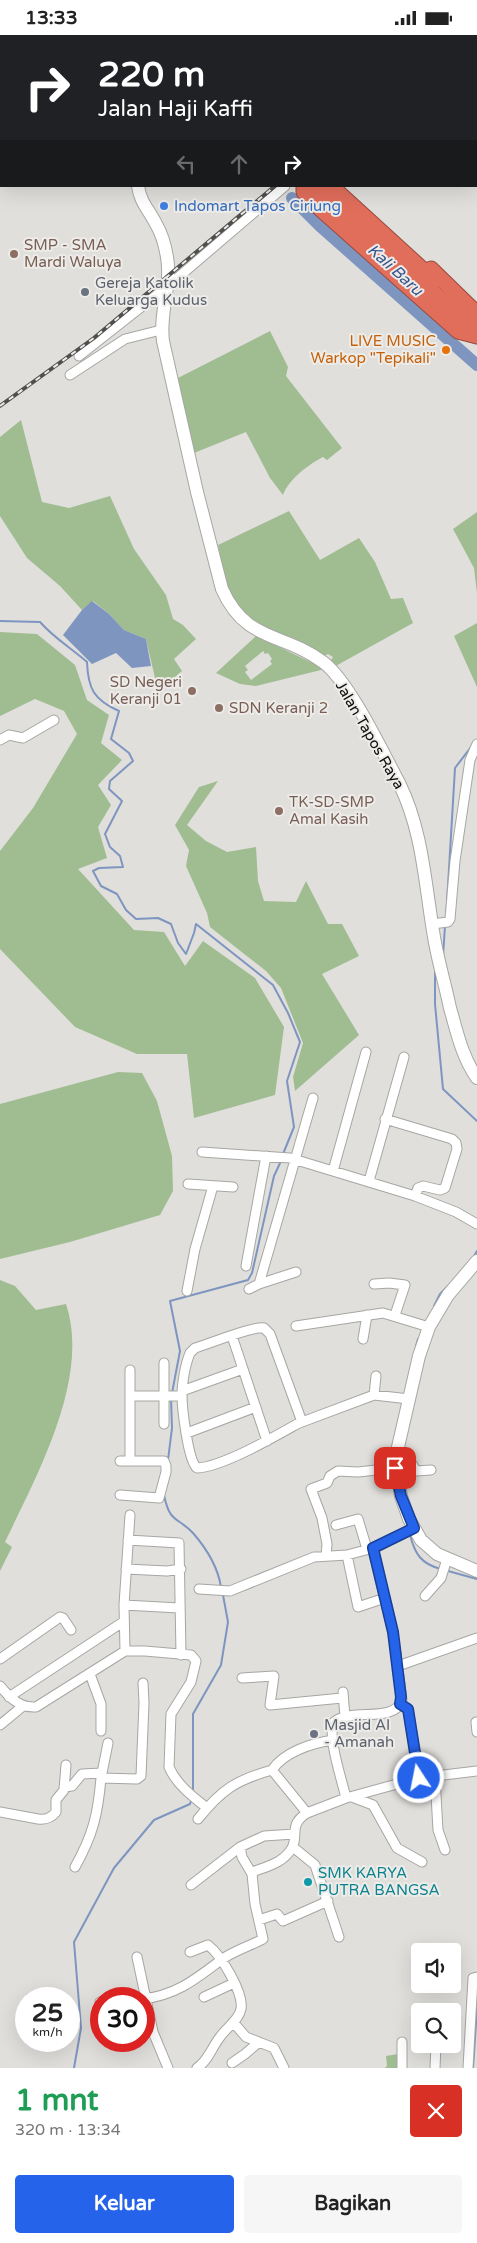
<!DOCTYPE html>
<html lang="id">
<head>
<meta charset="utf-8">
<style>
  body { margin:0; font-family:"Varela Round",sans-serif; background:#f6f6f6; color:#222; height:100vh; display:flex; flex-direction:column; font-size:19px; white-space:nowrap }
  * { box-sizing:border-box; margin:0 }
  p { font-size:16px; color:#767676 }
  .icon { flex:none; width:28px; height:28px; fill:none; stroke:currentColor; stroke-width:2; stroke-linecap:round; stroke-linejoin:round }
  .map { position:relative; height:2033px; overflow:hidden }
  .sheet { display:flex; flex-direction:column; background:#fff; flex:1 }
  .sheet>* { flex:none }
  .top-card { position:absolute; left:0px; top:0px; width:478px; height:152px; box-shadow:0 5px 20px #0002; background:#202124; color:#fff; overflow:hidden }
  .tools { position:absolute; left:411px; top:1908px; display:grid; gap:10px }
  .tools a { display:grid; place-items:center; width:50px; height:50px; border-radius:5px; background:#fff; box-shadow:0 5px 20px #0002; font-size:25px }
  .speed { position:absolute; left:15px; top:1952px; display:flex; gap:10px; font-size:25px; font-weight:700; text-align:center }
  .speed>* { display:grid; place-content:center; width:65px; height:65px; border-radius:50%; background:#fff; box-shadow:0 5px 20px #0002; line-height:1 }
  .speed small { font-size:12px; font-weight:400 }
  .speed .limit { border:8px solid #d22; background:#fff; color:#111 }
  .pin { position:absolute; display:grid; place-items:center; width:42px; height:42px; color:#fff; margin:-21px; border-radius:10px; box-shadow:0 2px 8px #0006 }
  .me { position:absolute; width:55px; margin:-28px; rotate:349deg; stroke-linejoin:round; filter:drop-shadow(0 0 4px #0008) }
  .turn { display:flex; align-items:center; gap:18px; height:105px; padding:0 15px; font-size:22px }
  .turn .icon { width:65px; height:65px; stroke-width:2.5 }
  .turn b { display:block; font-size:35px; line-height:42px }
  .lanes { display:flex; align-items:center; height:48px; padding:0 15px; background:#0003; justify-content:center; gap:25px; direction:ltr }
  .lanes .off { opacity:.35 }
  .round { display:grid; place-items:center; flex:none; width:52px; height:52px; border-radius:5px; background:#f6f6f6 }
  .overview { display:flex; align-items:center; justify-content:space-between; height:85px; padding:0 15px }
  h1 { font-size:30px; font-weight:700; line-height:38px; color:#1e9e55 }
  .button { display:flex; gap:10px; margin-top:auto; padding:10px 15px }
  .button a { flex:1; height:58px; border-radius:5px; background:#2563eb; color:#fff; font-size:20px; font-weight:700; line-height:58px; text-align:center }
  .button a+a { background:#f6f6f6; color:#222 }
  .status { display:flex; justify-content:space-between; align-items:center; height:35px; padding:0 25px; background:#fff; direction:ltr }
  .status svg { height:14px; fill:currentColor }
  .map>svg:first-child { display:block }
  .green { fill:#a0bd91; fill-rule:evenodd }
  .water { fill:#7e95c0 }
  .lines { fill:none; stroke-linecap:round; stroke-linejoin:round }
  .stream { stroke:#7e95c0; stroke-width:2 }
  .river { stroke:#7e95c0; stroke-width:12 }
  .street-casing { stroke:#a6a6a3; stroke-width:11 }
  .secondary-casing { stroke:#a6a6a3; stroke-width:14 }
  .highway-casing { stroke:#974c40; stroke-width:17 }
  .street { stroke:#fff; stroke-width:9 }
  .secondary { stroke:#fff; stroke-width:12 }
  .highway { stroke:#e16d5b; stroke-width:15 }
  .rail-casing { stroke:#504f4e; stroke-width:4 }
  .rail { stroke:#edece9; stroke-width:2; stroke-dasharray:5.5; stroke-linecap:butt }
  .route-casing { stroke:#184099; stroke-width:12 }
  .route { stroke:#2563eb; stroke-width:9 }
  .shop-dot { fill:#3f7fe0; stroke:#edece9; stroke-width:2 }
  .education-dot { fill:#8d6e63; stroke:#edece9; stroke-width:2 }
  .worship-dot { fill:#6b7280; stroke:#edece9; stroke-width:2 }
  .food-dot { fill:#e8710a; stroke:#edece9; stroke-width:2 }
  .culture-dot { fill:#0f9aa8; stroke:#edece9; stroke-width:2 }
  .labels { text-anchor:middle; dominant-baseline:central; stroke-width:4; stroke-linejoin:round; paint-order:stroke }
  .shop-label { font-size:15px; fill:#366cbe; stroke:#edece9; text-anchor:start }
  .education-label { font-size:15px; fill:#785e54; stroke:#edece9; text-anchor:start }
  .worship-label { font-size:15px; fill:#5b616d; stroke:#edece9; text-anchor:start }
  .food-label { font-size:15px; fill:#c56008; stroke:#edece9; text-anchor:end }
  .street-label { font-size:15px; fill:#0e0e0d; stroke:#edece9 }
  .culture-label { font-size:15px; fill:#0d838f; stroke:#edece9; text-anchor:start }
  .water-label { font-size:16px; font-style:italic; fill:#38548e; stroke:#edece9 }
</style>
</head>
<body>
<div class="status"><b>13:33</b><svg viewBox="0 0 49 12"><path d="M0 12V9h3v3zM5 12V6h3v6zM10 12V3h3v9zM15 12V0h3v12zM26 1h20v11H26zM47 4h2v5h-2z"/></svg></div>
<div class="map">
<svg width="477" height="2033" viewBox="0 0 477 2033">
  <rect width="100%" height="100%" fill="#e0dfdc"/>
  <path class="green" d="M270 296 288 332 286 341 342 413 327 425 323 422C308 430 289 444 283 460L270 443 246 397 194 418 176 344Z
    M21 385 42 467 69 473 110 461 134 514 166 560 173 584 183 590 196 604 174 624 182 636 158 656 146 604 124 595 109 579 93 566 82 575 60 551 27 523 0 481V402Z
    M289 476 320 525 359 503 375 527 391 564 403 563 413 588 334 632 330 627 333 622 328 619 324 621C293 607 249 595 232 562 224 547 222 527 218 510Z
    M477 477V558L474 533 453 494Z
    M477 588V652L454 601Z
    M0 597 37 599 75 630 87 665 109 680 101 708 122 725 98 750 111 770 98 792 107 823 78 834 134 895 164 897 185 931 203 906 255 943 284 992 275 1060 194 1083 187 1019H137L75 992 0 914V816L33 773 77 699 64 676 35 664 0 681Z
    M256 601 325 634 256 651 240 649 216 638ZM263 616 265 619 268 618 272 624 270 626 272 629 251 645 245 637 248 635 245 631Z
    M218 746 187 790 206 806 227 817 256 812 258 846 264 866 296 867 306 846 328 889H342L359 921 322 939 359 1000 295 1056 293 1042 303 1008 281 953 266 936 210 892 207 878 186 831 189 815 175 790 199 752Z
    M118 1037 142 1038 157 1066 172 1121 173 1156 160 1180 70 1207 0 1224V1069Z
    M0 1245 15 1251 36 1275 66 1269C91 1343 36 1442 5 1507L12 1512 0 1536Z
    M398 2019 399 2033H385L387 2031 386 2021Z"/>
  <path class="water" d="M92 566 109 579 124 595 146 604 151 631 132 633 116 618 92 629 63 600 82 575Z"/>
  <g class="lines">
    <path class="stream" d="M0 586 40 587C54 603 71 613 87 627 88 654 94 665 119 676L111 704 129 718 133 726 110 746 109 754 122 766 105 799 110 812 120 821 123 832 99 833 93 836 101 851 117 859 126 875 136 884 158 883 171 889 178 908 186 919 194 898 196 889 273 950 288 978 300 1007 287 1046 294 1092 283 1119
      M446 884 455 733 471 712
      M443 921 445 891
      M435 934V969L443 1054 477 1086
      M473 1223 477 1216
      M434 1271 440 1259 450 1249
      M416 1311 418 1304
      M172 1358 180 1316 170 1266 248 1245 252 1238 274 1141 281 1126
      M168 1425 172 1393 171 1363
      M390 1435 394 1453
      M164 1460C170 1489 177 1481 193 1498 206 1513 218 1533 221 1552
      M410 1500C415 1519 421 1529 441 1534
      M448 1536 477 1544
      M193 1759V1679L221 1630 228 1587 223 1560
      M74 2033 81 1993 74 1907 114 1833 154 1785 190 1769 191 1766
      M473 2033 477 1974"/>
    <path class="river" d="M158 0V1
      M292 163 320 191 477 330"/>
    <g class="street-casing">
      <path id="street" d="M425 1V0
        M455 1 456 0
        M0 33 1 37
        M476 97 477 100
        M79 321 168 251 285 151
        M70 340 125 304 161 295
        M0 705 9 700 23 703 54 685
        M432 889 448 887 450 884 455 826 470 725 477 709
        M385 1084 452 1104 456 1108 457 1114 445 1153 440 1155 423 1151 418 1153 415 1161
        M202 1117 290 1123 415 1161 456 1177 477 1189
        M333 1136 366 1017
        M369 1146 404 1022
        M188 1149 233 1152
        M246 1231 266 1121
        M259 1249 296 1237
        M374 1249 389 1248 405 1250 395 1280
        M249 1254 259 1249 313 1063
        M187 1256 195 1214 213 1151
        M296 1291 383 1278 429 1292
        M232 1301 267 1406
        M363 1304 367 1280
        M182 1356 243 1334
        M374 1360 376 1341
        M130 1361H182
        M302 1387 270 1299 264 1293C252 1291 209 1309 195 1313L190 1318C185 1330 182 1348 182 1360 182 1373 188 1426 197 1433 222 1432 274 1402 297 1389L302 1387 374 1360 409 1364
        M164 1389V1328
        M187 1398 256 1372
        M120 1426H164L166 1431V1437L159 1463 120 1460
        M130 1426V1335
        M336 1490 358 1484 367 1514
        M128 1505 179 1508 181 1620
        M347 1520 358 1572 385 1563
        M326 1521 327 1509 322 1483 311 1454 327 1448 330 1441 338 1436 358 1437 395 1433 412 1429 416 1436 431 1435
        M126 1534 167 1536 181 1534
        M199 1554 230 1556 314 1522 347 1520 377 1512 414 1493
        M425 1561 441 1543 447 1524
        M124 1570 179 1573
        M125 1616 124 1570 130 1480
        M0 1624 60 1582 63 1583 71 1595
        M398 1631 477 1603
        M90 1639 101 1669V1696
        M242 1643 274 1641 270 1670 342 1663
        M0 1651C10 1663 20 1673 36 1672L125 1616H145L191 1620 196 1626 191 1647 171 1679 169 1732C176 1749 193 1762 207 1773
        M343 1657 345 1682
        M9 1662 123 1587
        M400 1669 408 1674 419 1743
        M476 1687 477 1697
        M0 1690 23 1671
        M272 1735C284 1717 312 1708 333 1705
        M435 1742 438 1795 445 1815
        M101 1743 108 1708
        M64 1752 72 1751 82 1739 102 1738
        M352 1762 373 1770 397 1813 422 1827
        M346 1763 419 1743 477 1736
        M0 1777 38 1784C46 1785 51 1783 56 1777V1765L64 1755 66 1730
        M307 1778 346 1763C342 1745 327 1702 334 1687 352 1672 394 1689 402 1665L393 1597 373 1513
        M198 1784C221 1755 236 1745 272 1735
        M293 1812 315 1830 339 1902
        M75 1832C93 1800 98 1779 101 1743L137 1744 141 1741 144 1668 143 1648
        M252 1839 242 1822 240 1812 264 1801 294 1799
        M191 1850 240 1812
        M259 1885 277 1879 283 1886 328 1866
        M190 1917 208 1910C221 1920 244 1958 241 1974 239 1985 226 1993 220 2002 212 2012 208 2026 197 2033
        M137 1922 153 1997 168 2033
        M204 1962 234 1948
        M142 1964C175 1961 196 1944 221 1925 233 1916 250 1911 263 1904L255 1869 252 1839 255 1836C269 1831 284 1827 292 1813 299 1800 288 1790 307 1778L272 1735
        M100 1967H101
        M233 1987 246 2002 274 2013 284 2033
        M232 2028 245 2019 259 2007
        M402 2033V2007
        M435 2033 436 2009
        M468 2033 473 1943 477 1942"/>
    </g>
    <g class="secondary-casing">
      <path id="secondary" d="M73 1V0
        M138 151C140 167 149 175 156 189 162 199 165 210 167 222 172 250 159 277 163 306L197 457 222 554C246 608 283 597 323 627 349 646 383 718 399 748 423 796 425 850 434 902 438 926 445 949 450 973 457 997 462 1022 477 1043
        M477 1226 448 1260 429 1292 419 1321 395 1425 401 1461 409 1484 421 1505 437 1519 477 1536"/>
    </g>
    <g class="highway-casing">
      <path id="highway" d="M230 0V1
        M241 0V1
        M253 0V1
        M304 151V157L315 169 458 296 477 301
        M315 151 477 297
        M331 151 435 246
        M431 234 477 279"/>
    </g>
    <use href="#street" class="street"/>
    <use href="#secondary" class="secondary"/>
    <use href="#highway" class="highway"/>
    <g class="rail-casing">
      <path id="rail" d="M435 1 436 0
        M0 371 94 303 275 151"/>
    </g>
    <use href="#rail" class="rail"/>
  </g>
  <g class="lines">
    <g class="route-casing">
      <path id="route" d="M395 1433 401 1461 414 1493 373 1513 393 1597 401 1662 400 1669 408 1674 419 1743"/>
    </g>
    <use href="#route" class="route"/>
  </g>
  <circle class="shop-dot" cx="164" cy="171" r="5"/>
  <g class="education-dot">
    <circle cx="14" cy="219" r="5"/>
    <circle cx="192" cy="656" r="5"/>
    <circle cx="219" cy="673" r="5"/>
    <circle cx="279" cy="776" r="5"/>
  </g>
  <g class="worship-dot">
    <circle cx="85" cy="257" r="5"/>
    <circle cx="314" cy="1699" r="5"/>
  </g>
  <circle class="food-dot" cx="446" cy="315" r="5"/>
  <circle class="culture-dot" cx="308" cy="1847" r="5"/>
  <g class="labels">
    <g class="shop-label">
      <text x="174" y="171">Indomart Tapos Ciriung</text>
    </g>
    <g class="education-label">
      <text x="24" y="210">SMP - SMA<tspan x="24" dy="17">Mardi Waluya</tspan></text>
      <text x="182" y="647" text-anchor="end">SD Negeri<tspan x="182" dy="17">Keranji 01</tspan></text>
      <text x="229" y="673">SDN Keranji 2</text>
      <text x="289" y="767">TK-SD-SMP<tspan x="289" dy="17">Amal Kasih</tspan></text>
    </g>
    <g class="worship-label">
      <text x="95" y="248">Gereja Katolik<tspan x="95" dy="17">Keluarga Kudus</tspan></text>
      <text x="324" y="1690">Masjid Al<tspan x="324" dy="17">- Amanah</tspan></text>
    </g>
    <g class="food-label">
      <text x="436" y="306">LIVE MUSIC<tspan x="436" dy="17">Warkop "Tepikali"</tspan></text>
    </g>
    <g class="street-label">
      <text transform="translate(370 700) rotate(60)">Jalan Tapos Raya</text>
    </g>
    <g class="culture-label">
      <text x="318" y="1838">SMK KARYA<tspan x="318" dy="17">PUTRA BANGSA</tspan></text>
    </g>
    <g class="water-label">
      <text transform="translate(395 235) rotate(42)">Kali Baru</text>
    </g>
  </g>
</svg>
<div class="tools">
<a><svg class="icon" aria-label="sound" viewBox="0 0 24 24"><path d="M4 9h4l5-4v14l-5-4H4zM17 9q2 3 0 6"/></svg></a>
<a><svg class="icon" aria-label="search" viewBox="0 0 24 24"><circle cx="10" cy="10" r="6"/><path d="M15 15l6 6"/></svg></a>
</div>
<div class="speed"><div>25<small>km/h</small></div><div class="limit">30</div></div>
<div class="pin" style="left:395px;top:1433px;background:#d93025"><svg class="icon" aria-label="arrive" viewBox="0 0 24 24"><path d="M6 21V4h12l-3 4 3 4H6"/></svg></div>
<svg class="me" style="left:419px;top:1743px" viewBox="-20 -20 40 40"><circle r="17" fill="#2563eb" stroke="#fff" stroke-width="3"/><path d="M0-11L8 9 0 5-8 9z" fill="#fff"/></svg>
<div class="top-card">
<div class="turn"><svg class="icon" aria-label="right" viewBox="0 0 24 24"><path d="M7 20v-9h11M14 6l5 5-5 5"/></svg><div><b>220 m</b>Jalan Haji Kaffi</div></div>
<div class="lanes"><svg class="icon off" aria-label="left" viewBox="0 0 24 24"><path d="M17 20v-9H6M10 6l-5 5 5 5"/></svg><svg class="icon off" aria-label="ahead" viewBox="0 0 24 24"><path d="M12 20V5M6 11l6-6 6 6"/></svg><svg class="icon" aria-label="right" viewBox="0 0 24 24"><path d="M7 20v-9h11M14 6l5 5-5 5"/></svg></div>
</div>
</div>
<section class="sheet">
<div class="overview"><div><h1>1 mnt</h1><p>320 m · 13:34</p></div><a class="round" style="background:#d93025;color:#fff"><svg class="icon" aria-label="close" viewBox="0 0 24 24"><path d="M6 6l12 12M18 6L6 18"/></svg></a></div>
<div class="button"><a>Keluar</a><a>Bagikan</a></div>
</section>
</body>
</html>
